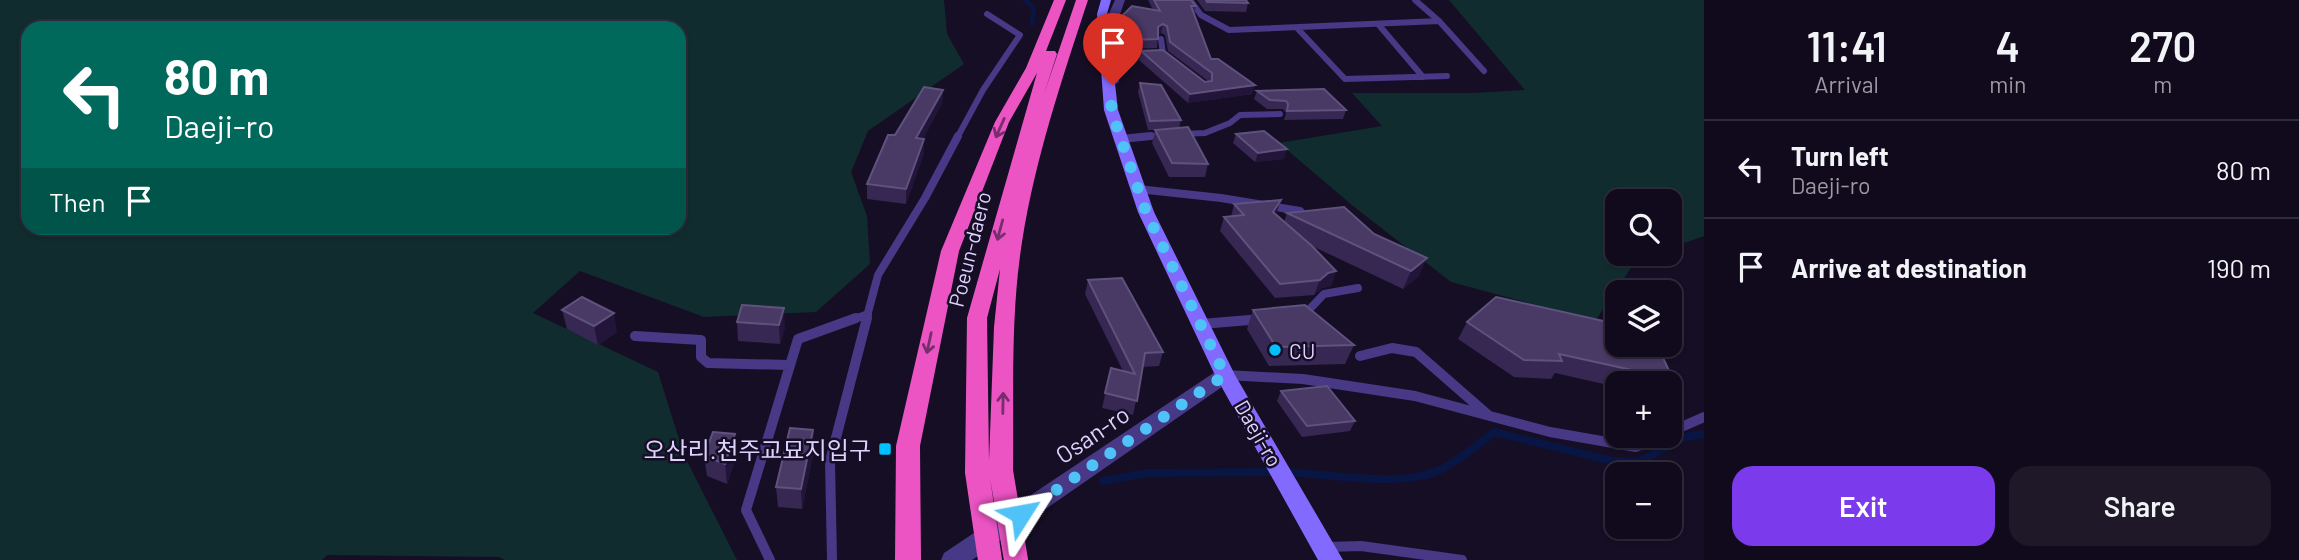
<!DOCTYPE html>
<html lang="en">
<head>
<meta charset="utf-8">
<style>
  body { margin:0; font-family:Barlow,"Noto Sans KR",sans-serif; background:#1e1829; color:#f1f3f6; height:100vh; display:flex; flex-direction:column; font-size:26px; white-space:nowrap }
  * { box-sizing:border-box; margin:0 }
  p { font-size:23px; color:#9c9aa3 }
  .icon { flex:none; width:38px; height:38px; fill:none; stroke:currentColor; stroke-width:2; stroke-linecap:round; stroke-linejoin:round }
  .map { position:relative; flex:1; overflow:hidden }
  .drawer { display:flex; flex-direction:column; background:#100a1c; width:595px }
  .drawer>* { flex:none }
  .guide { position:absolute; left:21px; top:21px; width:665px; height:214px; border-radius:21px; box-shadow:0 2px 5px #0004,0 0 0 2px #302b3b; background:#00695c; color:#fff; overflow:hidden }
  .controls { position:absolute; left:1605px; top:189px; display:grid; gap:14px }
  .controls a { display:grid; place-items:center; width:77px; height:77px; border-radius:14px; background:#100a1c; box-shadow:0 2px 5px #0004,0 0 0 2px #302b3b; font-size:35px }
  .pin { position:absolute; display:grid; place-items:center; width:60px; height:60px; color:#fff; margin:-72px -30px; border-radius:50% 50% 50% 0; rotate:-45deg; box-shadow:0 0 7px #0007 }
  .pin .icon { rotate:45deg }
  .me { position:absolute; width:77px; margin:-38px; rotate:56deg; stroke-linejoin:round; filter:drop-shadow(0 0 5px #0008) }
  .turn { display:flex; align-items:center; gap:24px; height:147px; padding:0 28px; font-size:32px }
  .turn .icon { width:91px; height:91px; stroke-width:2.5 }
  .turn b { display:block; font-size:49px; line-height:60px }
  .then { display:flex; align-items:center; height:66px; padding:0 28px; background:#0003; gap:14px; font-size:26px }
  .eta { display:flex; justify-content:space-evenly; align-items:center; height:119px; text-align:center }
  .eta b { font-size:42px; font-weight:600; line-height:49px }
  .button { display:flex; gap:14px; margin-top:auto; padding:14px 28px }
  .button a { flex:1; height:80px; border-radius:21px; background:#7c3aed; color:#fff; font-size:28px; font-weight:600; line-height:80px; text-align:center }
  .button a+a { background:#1e1829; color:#f1f3f6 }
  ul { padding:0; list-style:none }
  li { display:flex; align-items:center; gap:21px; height:98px; padding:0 28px; border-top:2px solid #302b3b }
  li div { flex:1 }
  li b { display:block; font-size:26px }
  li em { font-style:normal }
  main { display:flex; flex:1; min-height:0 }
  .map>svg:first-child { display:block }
  .green { fill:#112c2f; fill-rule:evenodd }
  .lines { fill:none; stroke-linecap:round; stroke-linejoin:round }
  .stream-far1 { stroke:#091643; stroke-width:4.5 }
  .stream { stroke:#091643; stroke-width:8 }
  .service-far2 { stroke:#473985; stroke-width:6 }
  .service-far1 { stroke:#473985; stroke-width:8 }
  .service { stroke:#473985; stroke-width:10 }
  .minor { fill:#473985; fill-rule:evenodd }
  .tertiary { fill:#473985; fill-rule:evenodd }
  .secondary { fill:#836aff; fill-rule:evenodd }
  .trunk { fill:#ec54c4; fill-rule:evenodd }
  .trunk-bridge { stroke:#ec54c4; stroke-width:24 }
  .wall { fill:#362753 }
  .shaded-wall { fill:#211539 }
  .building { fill:#483965; stroke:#5f527e; stroke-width:2 }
  .oneway { stroke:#762e6d }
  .route { stroke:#4fc3f7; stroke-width:12; stroke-dasharray:0 21.6 }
  .poi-dot { fill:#00c0fe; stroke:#160e25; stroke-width:2.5 }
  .labels { text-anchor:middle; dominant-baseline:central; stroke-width:5; stroke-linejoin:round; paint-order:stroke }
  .street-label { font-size:21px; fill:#ded3ff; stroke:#160e25 }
  .poi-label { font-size:21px; fill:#ded3ff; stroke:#160e25; text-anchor:start }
  .near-street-label { font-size:24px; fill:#ded3ff; stroke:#160e25 }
  .near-poi-label { font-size:24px; fill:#ded3ff; stroke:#160e25; text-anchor:end }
</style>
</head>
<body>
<main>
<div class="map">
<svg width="1704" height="560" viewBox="0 0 1704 560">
  <rect width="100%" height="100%" fill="#160e25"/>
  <path class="green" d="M0 0H944L947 34 964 64 868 131 851 172 867 216 870 264 816 312 704 317 580 271 533 313 658 372 684 455 737 560H505L499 557 327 555 322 560H0ZM28 28H679V228H28Z
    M1449 0H1704V236L1670 248V201H1617V254H1652L1637 259 1595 321 1451 282 1353 206 1279 143 1382 126 1352 93H1474L1525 90Z"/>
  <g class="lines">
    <path class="stream-far1" d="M1025 0 1034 8 1032 24"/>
    <path class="stream" d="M1285 472C1325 474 1388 485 1425 475 1450 469 1474 447 1494 432L1612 461 1639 462 1685 437 1704 434
      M1103 481 1147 473 1274 472"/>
    <path class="service-far2" d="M1190 0 1201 15 1229 30 1439 21
      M1415 0 1439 21 1484 71
      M1378 24 1423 77
      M1297 28 1345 79 1447 76
      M1112 49 1128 55 1163 54 1161 39
      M1182 134 1205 133 1230 123 1240 115 1280 114
      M957 138 983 90 1020 35 987 14
      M1131 138 1165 135"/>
    <path class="service-far1" d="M1121 139 1151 136
      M1138 189 1221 198 1300 211
      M1303 316 1324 294 1358 288
      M852 320 868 314
      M866 320 878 275 925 198 958 136
      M1251 320 1262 319"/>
    <path class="service" d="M1201 324 1262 319
      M635 336 701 340V357L708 363 789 365
      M1360 356 1392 348 1416 352 1487 414
      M1225 375 1303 379 1415 396 1550 432 1636 447 1661 436
      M1670 432 1704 417
      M1325 547 1361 546 1462 560
      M770 560 746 510 798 339 856 318
      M832 560 830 461 867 318"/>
    <path class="minor" d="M1115 0H1125L1118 20 1119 82 1113 86 1107 82 1106 20Z"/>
    <path class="tertiary" d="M1225 368 1232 370 1235 375 1232 380 972 560H941L944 553 1218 370Z"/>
    <path class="secondary" d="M1101 0H1111L1107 14 1118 110 1154 212 1235 375 1343 560H1318L1215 375 1138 212 1104 110 1097 14Z"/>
    <path class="trunk" d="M1054 0H1066L1046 51H1055L1057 54 1044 94 1076 0H1088C1062 79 1035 159 1022 242 1010 318 1014 395 1013 471L1010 478 1001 480 992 478 989 472 986 479 977 481 968 479 965 472 967 318 1037 73 1009 122 959 251 920 446 921 560H895L896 446 941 251 995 122 1026 68ZM1000 269 994 327 989 461 987 318Z"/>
    <path class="trunk-bridge" d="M1001 471 1016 560
      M977 472 990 560"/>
  </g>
  <path class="wall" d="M1148 0H1191L1196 6 1194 14 1211 59 1252 94 1188 103 1139 60 1141 51 1205 82 1208 81 1168 51 1165 35 1161 33 1158 35 1157 48 1129 49 1122 45 1121 25 1122 16 1153 10Z
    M1197 0H1246L1248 3 1246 12 1205 11Z
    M1140 83 1181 120 1179 128 1208 164 1205 177H1169L1152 143 1156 130H1148L1138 92Z
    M943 90 942 103 923 139 924 153 906 204 867 199V184L895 135Z
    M1257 91 1346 110 1343 119 1284 120 1286 113 1283 109H1267L1254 99Z
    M1236 134 1284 159 1255 162 1233 143Z
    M1234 204 1276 215 1284 222 1287 213 1344 207 1419 276 1403 289 1312 246 1336 271 1331 286 1322 288 1314 295 1275 298 1220 231 1224 217H1231Z
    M1088 280 1163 352 1159 366 1143 367 1133 415 1102 408 1111 368 1123 371 1085 294Z
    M742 305 785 327 780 344 738 341 737 322Z
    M562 310 617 332 598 345 567 329Z
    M1253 310 1354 345 1345 364 1269 366 1247 329Z
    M1467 322 1673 379 1670 384V383H1617V387L1555 373 1551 379 1514 377 1458 339Z
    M1281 391 1355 421 1350 431 1302 437 1277 401Z
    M813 430 814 450 802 509 778 507 776 487Z
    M737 454 727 484 707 476 704 456Z"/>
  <path class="shaded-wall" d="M1163 24 1161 33 1156 36 1158 27Z
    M1255 85 1252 94 1188 103 1190 94Z
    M943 90 942 103 916 152V138Z
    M924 139V153L906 204V189Z
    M1287 149 1284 159 1255 162 1258 153Z
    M1281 200 1276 214 1268 226 1273 212Z
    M1427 258 1419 276 1403 289 1411 271Z
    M1336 271 1331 286 1322 288 1314 295 1320 280 1328 273Z
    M784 308 785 327 780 344 779 325Z
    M614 313 617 332 598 345 594 326Z
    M813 430 814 450 802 509 801 489Z
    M735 434 737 454 727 484 725 464Z"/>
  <path class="building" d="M1154 0H1191L1196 6H1191L1211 59H1218L1255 85 1190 94 1141 51 1163 50 1205 82 1212 81V73L1170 42 1167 26 1163 24 1158 27V39L1131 40 1123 36 1122 16 1132 6 1160 11Z
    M1206 0H1246L1248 3 1207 2Z
    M1140 83 1161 85 1181 120 1150 121Z
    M924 87 943 90 916 138 924 139 906 189 867 184 888 135H895Z
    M1324 89 1346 110 1287 111 1288 104 1286 101 1270 100 1257 91Z
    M1188 127 1208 164 1172 163 1155 130Z
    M1264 131 1287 149 1258 153 1236 134Z
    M1281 200 1273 212 1312 246 1336 271 1328 273 1320 280 1280 284 1224 217 1244 215 1234 204Z
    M1344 207 1374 234 1427 258 1411 271 1287 213Z
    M1122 278 1163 352 1145 353 1137 401 1105 393 1111 368 1135 374 1088 280Z
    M582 297 614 313 594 326 562 310Z
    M1496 297 1617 324V345H1657L1673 379 1559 354 1562 361 1524 360 1467 322Z
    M742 305 784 308 779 325 737 322Z
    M1305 305 1354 345 1276 347 1253 310Z
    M1327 386 1355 421 1307 426 1281 391Z
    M790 428 813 430 801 489 776 487Z
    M713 432 735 434 725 464 704 456Z"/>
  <defs><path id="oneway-shaft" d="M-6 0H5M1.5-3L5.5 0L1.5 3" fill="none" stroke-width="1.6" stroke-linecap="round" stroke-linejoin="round" transform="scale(1.75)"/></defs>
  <g class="oneway">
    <use href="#oneway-shaft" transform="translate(1000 128) rotate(114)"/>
    <use href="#oneway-shaft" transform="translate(1000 230) rotate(105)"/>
    <use href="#oneway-shaft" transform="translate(929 343) rotate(102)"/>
    <use href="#oneway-shaft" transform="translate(1003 403) rotate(-89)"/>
  </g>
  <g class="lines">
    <path class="route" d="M1021 514 1225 375 1146 212 1111 110 1113 85"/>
  </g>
  <g class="poi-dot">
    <circle cx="1275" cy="350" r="7"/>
    <rect x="878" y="442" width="14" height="14" rx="3.5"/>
  </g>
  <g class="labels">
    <g class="street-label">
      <text transform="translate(969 249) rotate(-76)">Poeun-daero</text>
      <text transform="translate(1259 433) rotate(60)">Daeji-ro</text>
    </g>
    <g class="poi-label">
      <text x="1289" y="350">CU</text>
    </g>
    <g class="near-street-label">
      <text transform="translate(1092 434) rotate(-34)">Osan-ro</text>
    </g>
    <g class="near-poi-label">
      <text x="871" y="449">오산리.천주교묘지입구</text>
    </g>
  </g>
</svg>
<div class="controls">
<a><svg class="icon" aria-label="search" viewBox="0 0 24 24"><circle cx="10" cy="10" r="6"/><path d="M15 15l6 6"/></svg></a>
<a><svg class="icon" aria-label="layers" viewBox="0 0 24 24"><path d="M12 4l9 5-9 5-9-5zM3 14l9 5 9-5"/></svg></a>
<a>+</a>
<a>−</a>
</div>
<div class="pin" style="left:1113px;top:85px;background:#d93025"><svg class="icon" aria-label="arrive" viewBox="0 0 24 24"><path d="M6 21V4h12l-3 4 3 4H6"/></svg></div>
<svg class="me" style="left:1021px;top:514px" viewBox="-20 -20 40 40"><path d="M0-17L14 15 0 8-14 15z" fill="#4fc3f7" stroke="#fff" stroke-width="4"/></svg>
<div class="guide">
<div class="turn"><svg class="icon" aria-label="left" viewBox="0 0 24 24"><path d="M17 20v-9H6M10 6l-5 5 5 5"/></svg><div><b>80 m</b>Daeji-ro</div></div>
<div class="then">Then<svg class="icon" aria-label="arrive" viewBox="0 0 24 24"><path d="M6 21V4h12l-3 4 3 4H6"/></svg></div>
</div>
</div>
<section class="drawer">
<div class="eta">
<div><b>11:41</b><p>Arrival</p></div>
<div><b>4</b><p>min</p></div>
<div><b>270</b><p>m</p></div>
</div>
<ul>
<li><svg class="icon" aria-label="left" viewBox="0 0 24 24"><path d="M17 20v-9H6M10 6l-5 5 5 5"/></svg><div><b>Turn left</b><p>Daeji-ro</p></div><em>80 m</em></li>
<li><svg class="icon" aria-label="arrive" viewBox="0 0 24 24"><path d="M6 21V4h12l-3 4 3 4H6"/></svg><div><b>Arrive at destination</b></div><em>190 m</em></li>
</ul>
<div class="button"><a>Exit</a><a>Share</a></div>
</section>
</main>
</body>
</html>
